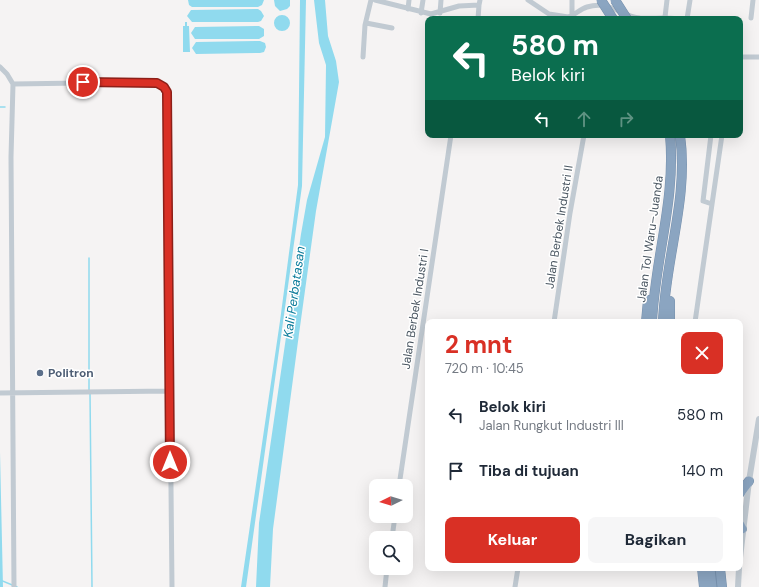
<!DOCTYPE html>
<html lang="id">
<head>
<meta charset="utf-8">
<style>
  body { margin:0; font-family:"DM Sans",sans-serif; background:#f6f6f7; color:#1f2937; height:100vh; display:flex; flex-direction:column; font-size:15px; white-space:nowrap }
  * { box-sizing:border-box; margin:0 }
  p { font-size:13px; color:#747a83 }
  .icon { flex:none; width:22px; height:22px; fill:none; stroke:currentColor; stroke-width:2; stroke-linecap:round; stroke-linejoin:round }
  .map { position:relative; flex:1; overflow:hidden }
  .panel { position:absolute; left:425px; top:319px; width:318px; height:252px; display:flex; flex-direction:column; background:#fff; border-radius:8px; box-shadow:0 4px 16px #0002 }
  .panel>* { flex:none }
  .banner { position:absolute; left:425px; top:16px; width:318px; height:122px; border-radius:8px; box-shadow:0 4px 16px #0002; background:#0b6e4f; color:#fff; overflow:hidden }
  .needle { width:26px; rotate:265deg }
  .fabs { position:absolute; left:369px; top:479px; display:grid; gap:8px }
  .fabs a { display:grid; place-items:center; width:44px; height:44px; border-radius:8px; background:#fff; box-shadow:0 4px 16px #0002; font-size:20px }
  .pin { position:absolute; display:grid; place-items:center; width:34px; height:34px; color:#fff; margin:-17px; border:2px solid #fff; border-radius:50%; box-shadow:0 1px 4px #0007 }
  .me { position:absolute; width:44px; margin:-22px; rotate:0deg; stroke-linejoin:round; filter:drop-shadow(0 0 3px #0008) }
  .turn { display:flex; align-items:center; gap:14px; height:84px; padding:0 20px; font-size:18px }
  .turn .icon { width:52px; height:52px; stroke-width:2.5 }
  .turn b { display:block; font-size:28px; line-height:34px }
  .lanes { display:flex; align-items:center; height:38px; padding:0 20px; background:#0003; justify-content:center; gap:20px; direction:ltr }
  .lanes .off { opacity:.35 }
  .round { display:grid; place-items:center; flex:none; width:42px; height:42px; border-radius:8px; background:#f6f6f7 }
  .overview { display:flex; align-items:center; justify-content:space-between; height:68px; padding:0 20px }
  h1 { font-size:24px; font-weight:700; line-height:30px; color:#d93025 }
  .cta { display:flex; gap:8px; margin-top:auto; padding:8px 20px }
  .cta a { flex:1; height:46px; border-radius:8px; background:#d93025; color:#fff; font-size:16px; font-weight:700; line-height:46px; text-align:center }
  .cta a+a { background:#f6f6f7; color:#1f2937 }
  ul { padding:0; list-style:none }
  li { display:flex; align-items:center; gap:12px; height:56px; padding:0 20px }
  li div { flex:1 }
  li b { display:block; font-size:15px }
  li em { font-style:normal }
  .map>svg:first-child { display:block }
  .water { fill:#90daee }
  .lines { fill:none; stroke-linecap:round; stroke-linejoin:round }
  .stream { stroke:#90daee; stroke-width:1.5 }
  .motorway-casing { stroke:#7690ad; stroke-width:10 }
  .minor { stroke:#c1cad2; stroke-width:5 }
  .tertiary { stroke:#c1cad2; stroke-width:6 }
  .motorway { stroke:#8ba5c1; stroke-width:9 }
  .motorway-bridge-casing { stroke:#7690ad; stroke-width:10; stroke-linecap:butt }
  .motorway-bridge { stroke:#8ba5c1; stroke-width:9 }
  .route-casing { stroke:#8d1f18; stroke-width:10 }
  .route { stroke:#d93025; stroke-width:7 }
  .service-dot { fill:#5c6f8a; stroke:#fff; stroke-width:1.5 }
  .labels { text-anchor:middle; dominant-baseline:central; stroke-width:3; stroke-linejoin:round; paint-order:stroke }
  .street-label { font-size:12px; fill:#4a5661; stroke:#fff }
  .service-label { font-size:12px; font-weight:bold; fill:#4e5e75; stroke:#fff; text-anchor:start }
  .water-label { font-size:13px; font-style:italic; fill:#0c7c9b; stroke:#fff }
</style>
</head>
<body>
<div class="map">
<svg width="759" height="587" viewBox="0 0 759 587">
  <rect width="100%" height="100%" fill="#f5f3f3"/>
  <path class="water" d="M188 0H264L262 5 258 7H192L189 5Z
    M274 0H290V6L287 9 280 11 275 6Z
    M300 0H306L302 186 246 587H241L280 321 298 185Z
    M314 0H325L328 36 336 61 339 82 316 211 299 334 273 529 270 587H256L259 523 301 234 307 200 325 137 326 65 319 43Z
    M258 9 261 11 264 16 261 21 258 22H192L187 16 191 10Z
    M274 23a8 8 0 1 1 16 0a8 8 0 1 1-16 0Z
    M185 22H187V26H189L190 52H183V26H185Z
    M259 26 264 29V36L259 39H195L191 33 195 27Z
    M260 41 265 43 266 47 264 52 260 53 196 54 192 48 196 42Z
    M0 452 3 587H0Z"/>
  <g class="lines">
    <path class="stream" d="M0 107H5
      M89 258V390
      M90 393 92 587
      M0 580 17 587"/>
    <g class="motorway-casing">
      <path id="motorway" d="M646 322 648 300
        M652 322C655 258 676 199 670 135
        M663 322C665 259 689 198 680 135
        M670 322V301
        M740 493 749 481
        M740 525 742 529
        M702 568 704 587
        M710 568 712 587
        M720 568 722 587"/>
    </g>
    <path class="minor" d="M375 0 431 14 459 6 479 5 480 0
      M528 0 549 14 568 17C575 15 580 9 587 7 610 0 620 16 640 18 653 19 664 17 677 19
      M572 0V17
      M408 9 409 0
      M421 13 423 0
      M440 13 441 0
      M665 17 667 0
      M751 18 753 0
      M478 19 479 5
      M687 19 690 0
      M366 23 392 28
      M363 57 365 25 371 0
      M740 57H759
      M0 67 7 74 13 84 149 82 161 84 167 91 172 587
      M13 84 11 157 14 587
      M578 135 584 136
      M711 135 703 201 712 204
      M554 322 570 213 584 135
      M695 322 722 135
      M0 393 170 391
      M399 486 451 135
      M392 538 395 516
      M385 587 387 568
      M515 587 518 568"/>
    <path class="tertiary" d="M740 558 749 481 759 419
      M738 587 739 568"/>
    <use href="#motorway" class="motorway"/>
    <g class="motorway-bridge-casing">
      <path id="motorway-bridge" d="M601 0 613 19
        M615 0 627 19"/>
    </g>
    <use href="#motorway-bridge" class="motorway-bridge"/>
  </g>
  <g class="lines">
    <g class="route-casing">
      <path id="route" d="M83 82 157 83 164 87 167 92 170 462"/>
    </g>
    <use href="#route" class="route"/>
  </g>
  <circle class="service-dot" cx="40" cy="373" r="4"/>
  <g class="labels">
    <g class="street-label">
      <text transform="translate(559 227) rotate(-81)">Jalan Berbek Industri II</text>
      <text transform="translate(650 239) rotate(-82)">Jalan Tol Waru–Juanda</text>
      <text transform="translate(415 309) rotate(-81)">Jalan Berbek Industri I</text>
    </g>
    <g class="service-label">
      <text x="48" y="373">Politron</text>
    </g>
    <g class="water-label">
      <text transform="translate(294 292) rotate(-82)">Kali Perbatasan</text>
    </g>
  </g>
</svg>
<div class="fabs">
<a><svg class="needle" viewBox="-14 -14 28 28"><path d="M0-13l5 13h-10z" fill="#e53935"/><path d="M0 13l5-13h-10z" fill="#747a83"/></svg></a>
<a><svg class="icon" aria-label="search" viewBox="0 0 24 24"><circle cx="10" cy="10" r="6"/><path d="M15 15l6 6"/></svg></a>
</div>
<div class="pin" style="left:83px;top:82px;background:#d93025"><svg class="icon" aria-label="arrive" viewBox="0 0 24 24"><path d="M6 21V4h12l-3 4 3 4H6"/></svg></div>
<svg class="me" style="left:170px;top:462px" viewBox="-20 -20 40 40"><circle r="17" fill="#d93025" stroke="#fff" stroke-width="3"/><path d="M0-11L8 9 0 5-8 9z" fill="#fff"/></svg>
<div class="banner">
<div class="turn"><svg class="icon" aria-label="left" viewBox="0 0 24 24"><path d="M17 20v-9H6M10 6l-5 5 5 5"/></svg><div><b>580 m</b>Belok kiri</div></div>
<div class="lanes"><svg class="icon" aria-label="left" viewBox="0 0 24 24"><path d="M17 20v-9H6M10 6l-5 5 5 5"/></svg><svg class="icon off" aria-label="ahead" viewBox="0 0 24 24"><path d="M12 20V5M6 11l6-6 6 6"/></svg><svg class="icon off" aria-label="right" viewBox="0 0 24 24"><path d="M7 20v-9h11M14 6l5 5-5 5"/></svg></div>
</div>
<section class="panel">
<div class="overview"><div><h1>2 mnt</h1><p>720 m · 10:45</p></div><a class="round" style="background:#d93025;color:#fff"><svg class="icon" aria-label="close" viewBox="0 0 24 24"><path d="M6 6l12 12M18 6L6 18"/></svg></a></div>
<ul>
<li><svg class="icon" aria-label="left" viewBox="0 0 24 24"><path d="M17 20v-9H6M10 6l-5 5 5 5"/></svg><div><b>Belok kiri</b><p>Jalan Rungkut Industri III</p></div><em>580 m</em></li>
<li><svg class="icon" aria-label="arrive" viewBox="0 0 24 24"><path d="M6 21V4h12l-3 4 3 4H6"/></svg><div><b>Tiba di tujuan</b></div><em>140 m</em></li>
</ul>
<div class="cta"><a>Keluar</a><a>Bagikan</a></div>
</section>
</div>
</body>
</html>
